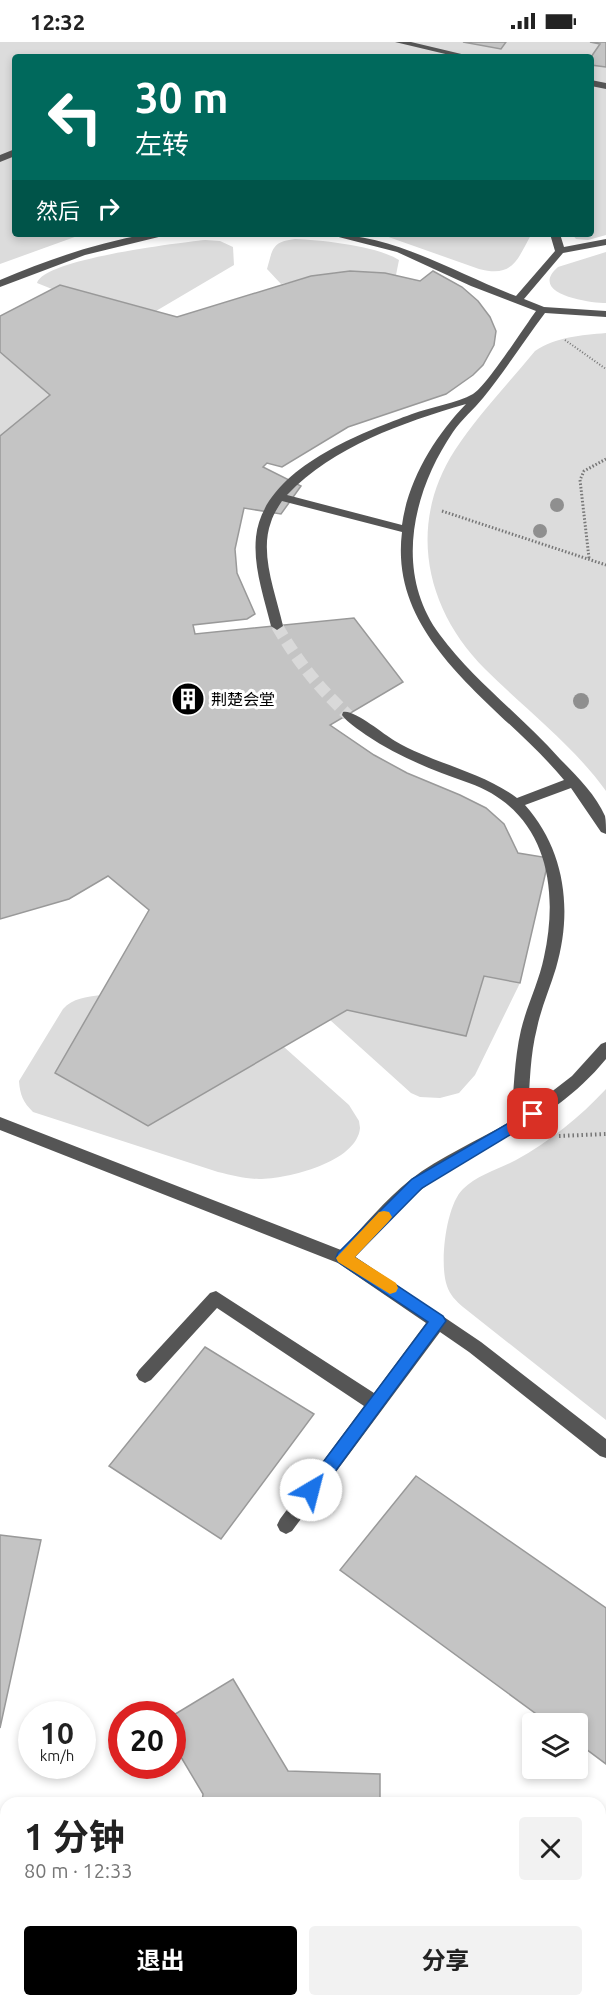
<!DOCTYPE html>
<html lang="zh">
<head>
<meta charset="utf-8">
<style>
  body { margin:0; font-family:Ubuntu,"Noto Sans SC",sans-serif; background:#f2f2f2; color:#222; height:100vh; display:flex; flex-direction:column; font-size:22px; white-space:nowrap }
  * { box-sizing:border-box; margin:0 }
  p { font-size:20px; color:#767676 }
  .icon { flex:none; width:33px; height:33px; fill:none; stroke:currentColor; stroke-width:2; stroke-linecap:round; stroke-linejoin:round }
  .map { position:relative; flex:1; overflow:hidden }
  .side { position:absolute; left:0px; top:1755px; width:606px; height:210px; display:flex; flex-direction:column; background:#fff; border-radius:18px 18px 0 0; box-shadow:0 3px 9px #0003 }
  .side>* { flex:none }
  .banner { position:absolute; left:12px; top:12px; width:582px; height:183px; border-radius:6px; box-shadow:0 3px 9px #0003; background:#00695c; color:#fff; overflow:hidden }
  .controls { position:absolute; left:522px; top:1671px; display:grid; gap:12px }
  .controls a { display:grid; place-items:center; width:66px; height:66px; border-radius:6px; background:#fff; box-shadow:0 3px 9px #0003; font-size:30px }
  .speed { position:absolute; left:18px; top:1659px; display:flex; gap:12px; font-size:30px; font-weight:700; text-align:center }
  .speed>* { display:grid; place-content:center; width:78px; height:78px; border-radius:50%; background:#fff; box-shadow:0 3px 9px #0003; line-height:1 }
  .speed small { font-size:15px; font-weight:400 }
  .speed .limit { border:9px solid #d22; background:#fff; color:#111 }
  .pin { position:absolute; display:grid; place-items:center; width:51px; height:51px; color:#fff; margin:-26px; border-radius:12px; box-shadow:0 3px 9px #0006 }
  .me { position:absolute; width:66px; margin:-33px; rotate:37deg; stroke-linejoin:round; filter:drop-shadow(0 0 4px #0008) }
  .turn { display:flex; align-items:center; gap:21px; height:126px; padding:0 24px; font-size:27px }
  .turn .icon { width:78px; height:78px; stroke-width:2.5 }
  .turn b { display:block; font-size:42px; line-height:51px }
  .then { display:flex; align-items:center; height:57px; padding:0 24px; background:#0003; gap:12px; font-size:22px }
  .round { display:grid; place-items:center; flex:none; width:63px; height:63px; border-radius:6px; background:#f2f2f2 }
  .summary { display:flex; align-items:center; justify-content:space-between; height:102px; padding:0 24px }
  h1 { font-size:36px; font-weight:700; line-height:45px }
  .button { display:flex; gap:12px; margin-top:auto; padding:12px 24px }
  .button a { flex:1; height:69px; border-radius:6px; background:#000; color:#fff; font-size:24px; font-weight:700; line-height:69px; text-align:center }
  .button a+a { background:#f2f2f2; color:#222 }
  .status { display:flex; justify-content:space-between; align-items:center; height:42px; padding:0 30px; background:#fff; direction:ltr }
  .status svg { height:16px; fill:currentColor }
  .map>svg:first-child { display:block }
  .green { fill:#dcdcdc }
  .building { fill:#c4c4c4; stroke:#999; stroke-width:1.5 }
  .lines { fill:none; stroke-linecap:round; stroke-linejoin:round }
  .minor-tunnel { stroke:#d9d9d9; stroke-width:12; stroke-dasharray:12 6; stroke-linecap:butt }
  .path-far2 { stroke:#777; stroke-width:2; stroke-dasharray:1 2; stroke-linecap:butt }
  .path-far1 { stroke:#777; stroke-width:3; stroke-dasharray:1.5 2; stroke-linecap:butt }
  .path { stroke:#777; stroke-width:4; stroke-dasharray:1.5 3; stroke-linecap:butt }
  .minor { fill:#555; fill-rule:evenodd }
  .tree { fill:#8f8f8f }
  .route { fill:#1a73e8; stroke:#114b97; stroke-width:1.5 }
  .slow { fill:#f59e0b }
  .labels { text-anchor:middle; dominant-baseline:central; stroke-width:6; stroke-linejoin:round; paint-order:stroke }
  .poi-label { font-size:16px; fill:#000; stroke:#fff; text-anchor:start }
</style>
</head>
<body>
<div class="status"><b>12:32</b><svg viewBox="0 0 49 12"><path d="M0 12V9h3v3zM5 12V6h3v6zM10 12V3h3v9zM15 12V0h3v12zM26 1h20v11H26zM47 4h2v5h-2z"/></svg></div>
<div class="map">
<svg width="606" height="1965" viewBox="0 0 606 1965">
  <rect width="100%" height="100%" fill="#fff"/>
  <path class="green" d="M0 0H606V193L588 198 576 197 572 192H591V15H15V192H83L0 222Z
    M380 192H531V193C517 218 513 236 479 227Z
    M295 197C322 198 377 204 399 218L396 233 338 230 281 242 267 227C273 206 272 200 295 197Z
    M205 198 220 199 233 205 234 223 156 269 60 243 52 247 37 241C44 217 178 201 205 198Z
    M606 210V261C590 261 527 252 558 225Z
    M606 291V749C572 702 526 668 485 627 425 567 407 482 455 408 478 373 508 342 535 309 556 295 581 293 606 291Z
    M0 311 50 353 0 394Z
    M484 934 520 941 475 1033 459 1051 440 1056 420 1055 411 1051 330 978 347 968Z
    M101 953 55 1031 148 1084 284 1005 349 1063 359 1079 360 1086C357 1120 288 1137 259 1137 245 1137 231 1133 218 1130L33 1070C23 1060 20 1053 19 1039L63 967C73 956 86 955 101 953Z
    M606 1047V1378L463 1265C456 1259 450 1253 447 1244 439 1222 446 1163 463 1147 477 1133 499 1127 516 1118 549 1100 580 1075 606 1047Z"/>
  <path class="building" d="M463 0H506L501 7Z
    M590 0H606V25L591 23V15L600 2Z
    M350 229 385 231 420 239 433 229 462 245 478 259 490 275 496 289 494 303 483 323 473 333 446 352 348 385 282 425 267 421 263 425 301 444 281 472 244 466 235 507 237 531 255 572 247 577 193 583 195 592 354 576 403 640 330 683 374 713 407 731 460 753 486 766 504 782 518 811 549 816 520 941 484 934 466 994 347 968 148 1084 55 1031 149 868 108 834 69 857 0 877V394L50 353 0 310V274L60 243 177 275 311 234Z
    M205 1305 314 1372 221 1497 109 1424Z
    M416 1434 606 1566V1722L578 1701V1682H550L340 1528Z
    M0 1493 41 1498 0 1686Z
    M233 1637 288 1729 380 1732V1761H202L203 1752 172 1700V1674Z
    M600 1902 606 1911V1965H536L532 1959H600Z"/>
  <g class="lines">
    <path class="minor-tunnel" d="M277 584C298 620 318 645 348 673"/>
    <path class="path-far2" d="M565 298 606 327"/>
    <path class="path-far1" d="M442 469 606 523
      M589 516 580 438 584 429 606 417"/>
    <path class="path" d="M559 1094 606 1092"/>
    <path class="minor" d="M395 0H411L474 15H458Z
      M591 38 606 41V47L591 44Z
      M15 107V114L0 120V113Z
      M147 192H171L85 213 0 245V238C47 218 96 201 147 192Z
      M327 192C394 192 455 231 516 254L555 209 550 192H560L564 205 606 197V203L563 211 524 257 544 265 606 269V275L545 271C524 299 505 329 483 356 474 367 462 377 453 390 413 449 393 530 440 593 474 639 522 674 560 717 576 733 596 753 605 774 606 779 606 786 606 792L601 790 571 746 525 763C565 808 573 868 556 926 550 946 541 966 537 986 530 1013 530 1041 528 1068L572 1034 601 1002 606 1000V1017C556 1078 496 1096 434 1138 404 1159 381 1188 355 1215L481 1300 606 1397V1416L600 1414 469 1310 440 1290 292 1489 286 1492 280 1489 277 1483 280 1477 364 1364 217 1266 151 1338 145 1341 139 1338 136 1333 139 1328 210 1251 216 1249 374 1351 426 1281 338 1221 0 1088V1075L341 1208C364 1184 385 1158 410 1138 441 1114 478 1099 511 1079 514 1049 514 1018 521 988 527 963 539 940 544 915 560 843 545 768 469 741 432 728 399 715 366 693 358 687 348 681 342 673L343 670C354 667 383 692 395 699 434 722 481 729 517 756L564 738C503 664 388 601 402 490L282 459C278 465 273 473 271 480 259 512 276 552 283 584L277 588 271 584C264 555 253 525 256 495 263 428 358 392 412 372 431 365 457 361 473 352 485 346 525 284 536 269L471 244 397 210ZM466 362C435 394 408 438 402 483L287 453C334 404 402 381 466 362Z
      M98 1959H120L119 1965H97Z"/>
  </g>
  <g class="tree">
    <circle cx="557" cy="463" r="7"/>
    <circle cx="540" cy="489" r="7"/>
    <circle cx="581" cy="659" r="8"/>
  </g>
  <path class="route" d="M533 1067 538 1069 540 1072 538 1076 422 1146 354 1215 443 1274 446 1279 317 1454 311 1456 306 1454 303 1448 306 1443 428 1280 338 1220 336 1216 338 1211 412 1137Z"/>
  <path class="slow" d="M384 1169 389 1170 392 1175 389 1179 355 1215 396 1241 398 1246 396 1250 390 1252 338 1220 336 1216 379 1170Z"/>
  <defs>
    <g id="building-disc" transform="scale(1.725)"><circle r="9.5" fill="#000" stroke="#fff"/><path d="M-4-6H4V6H1V3H-1V6H-4ZM-2.5-4.3h1.7v1.8h-1.7ZM.8-4.3h1.7v1.8H.8ZM-2.5-1h1.7V.8h-1.7ZM.8-1h1.7V.8H.8Z" fill="#fff"/></g>
  </defs>
  <g fill-rule="evenodd">
    <use href="#building-disc" x="188" y="657"/>
  </g>
  <g class="labels">
    <g class="poi-label">
      <text x="211" y="657">荆楚会堂</text>
    </g>
  </g>
</svg>
<div class="controls">
<a><svg class="icon" aria-label="layers" viewBox="0 0 24 24"><path d="M12 4l9 5-9 5-9-5zM3 14l9 5 9-5"/></svg></a>
</div>
<div class="speed"><div>10<small>km/h</small></div><div class="limit">20</div></div>
<div class="pin" style="left:533px;top:1072px;background:#d93025"><svg class="icon" aria-label="arrive" viewBox="0 0 24 24"><path d="M6 21V4h12l-3 4 3 4H6"/></svg></div>
<svg class="me" style="left:311px;top:1448px" viewBox="-20 -20 40 40"><circle r="19" fill="#fff"/><path d="M0-13L10 11 0 6-10 11z" fill="#1a73e8"/></svg>
<div class="banner">
<div class="turn"><svg class="icon" aria-label="left" viewBox="0 0 24 24"><path d="M17 20v-9H6M10 6l-5 5 5 5"/></svg><div><b>30 m</b>左转</div></div>
<div class="then">然后<svg class="icon" aria-label="right" viewBox="0 0 24 24"><path d="M7 20v-9h11M14 6l5 5-5 5"/></svg></div>
</div>
<section class="side">
<div class="summary"><div><h1>1 分钟</h1><p>80 m · 12:33</p></div><a class="round"><svg class="icon" aria-label="close" viewBox="0 0 24 24"><path d="M6 6l12 12M18 6L6 18"/></svg></a></div>
<div class="button"><a>退出</a><a>分享</a></div>
</section>
</div>
</body>
</html>
